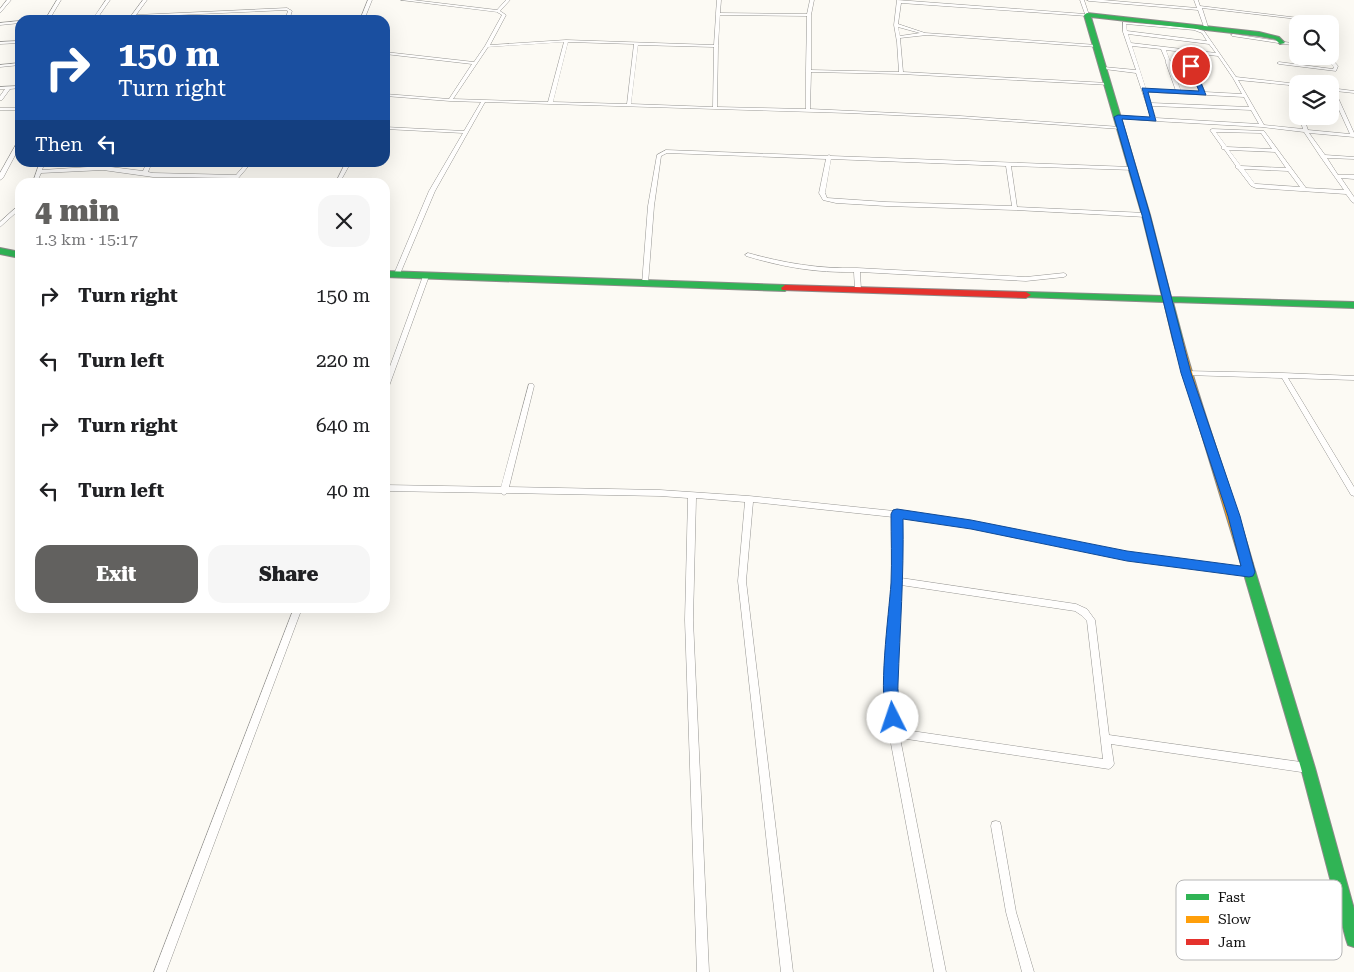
<!DOCTYPE html>
<html lang="en">
<head>
<meta charset="utf-8">
<style>
  body { margin:0; font-family:"Roboto Serif",serif; background:#f6f6f6; color:#202124; height:100vh; display:flex; flex-direction:column; font-size:19px; white-space:nowrap }
  * { box-sizing:border-box; margin:0 }
  p { font-size:16px; color:#757577 }
  .icon { flex:none; width:28px; height:28px; fill:none; stroke:currentColor; stroke-width:2; stroke-linecap:round; stroke-linejoin:round }
  .map { position:relative; flex:1; overflow:hidden }
  .side { position:absolute; left:15px; top:178px; width:375px; height:435px; display:flex; flex-direction:column; background:#fff; border-radius:15px; box-shadow:0 5px 20px #0002 }
  .side>* { flex:none }
  .top-card { position:absolute; left:15px; top:15px; width:375px; height:152px; border-radius:15px; box-shadow:0 5px 20px #0002; background:#1a4fa0; color:#fff; overflow:hidden }
  .fabs { position:absolute; left:1289px; top:15px; display:grid; gap:10px }
  .fabs a { display:grid; place-items:center; width:50px; height:50px; border-radius:10px; background:#fff; box-shadow:0 5px 20px #0002; font-size:25px }
  .pin { position:absolute; display:grid; place-items:center; width:42px; height:42px; color:#fff; margin:-21px; border:2px solid #fff; border-radius:50%; box-shadow:0 1px 5px #0007 }
  .me { position:absolute; width:55px; margin:-28px; rotate:356deg; stroke-linejoin:round; filter:drop-shadow(0 0 4px #0008) }
  .turn { display:flex; align-items:center; gap:18px; height:105px; padding:0 20px; font-size:22px }
  .turn .icon { width:65px; height:65px; stroke-width:2.5 }
  .turn b { display:block; font-size:35px; line-height:42px }
  .then { display:flex; align-items:center; height:48px; padding:0 20px; background:#0003; gap:10px; font-size:19px }
  .round { display:grid; place-items:center; flex:none; width:52px; height:52px; border-radius:15px; background:#f6f6f6 }
  .headline { display:flex; align-items:center; justify-content:space-between; height:85px; padding:0 20px }
  h1 { font-size:30px; font-weight:800; line-height:38px; color:#62615f }
  .action { display:flex; gap:10px; margin-top:auto; padding:10px 20px }
  .action a { flex:1; height:58px; border-radius:15px; background:#62615f; color:#fff; font-size:20px; font-weight:800; line-height:58px; text-align:center }
  .action a+a { background:#f6f6f6; color:#202124 }
  ul { padding:0; list-style:none }
  li { display:flex; align-items:center; gap:15px; height:65px; padding:0 20px }
  li div { flex:1 }
  li b { display:block; font-size:19px }
  li em { font-style:normal }
  .map>svg:first-child { display:block }
  .lines { fill:none; stroke-linecap:round; stroke-linejoin:round }
  .street-casing { stroke:#969592; stroke-width:1 }
  .fast-casing { stroke:#8c8b89; stroke-width:2 }
  .slow-casing { stroke:#8c8b89; stroke-width:2 }
  .jam-casing { stroke:#8c8b89; stroke-width:2 }
  .street { fill:#fffefd; fill-rule:evenodd }
  .fast { fill:#30b455; fill-rule:evenodd }
  .slow { fill:#ff9f0a; fill-rule:evenodd }
  .jam { fill:#e5322d; fill-rule:evenodd }
  .route { fill:#1a73e8; stroke:#114b97 }
  .key { fill:#fff; stroke:#b7b7b7; stroke-width:1 }
  .key-label { font-size:14px; fill:#0f0f0f }
</style>
</head>
<body>
<div class="map">
<svg width="1354" height="972" viewBox="0 0 1354 972">
  <rect width="100%" height="100%" fill="#fcfaf4"/>
  <g class="lines">
    <g class="street-casing">
      <path id="street" d="M7 0H11L0 13V9Z
        M57 0H61L49 20H45Z
        M106 0H110L96 20H55L57 19 94 17Z
        M143 0H147L136 15 287 8 292 11 289 20H285L288 11 286 10 134 17 132 20H130L131 16Z
        M368 0H372L364 20H360Z
        M401 0H413L497 10 506 0H510L500 11 506 15 490 45 566 40 714 45 716 15 715 14 716 13 717 0H721L720 13 807 14 810 0H814L811 15V70L899 72 897 42 894 25 897 0 1085 14 1080 0H1084L1089 15 1087 16 901 3 898 24 925 33 1097 45 1099 46 1097 47 927 35 900 38 903 72 1108 83 1110 84V85L901 74 811 72 810 109 960 116 1121 127 1123 128 1121 129 960 118 848 113 485 102 435 191 400 274 397 276 394 274 429 191 463 133 385 129V127L464 131 481 102 450 101 385 96V94L449 99 472 64 385 54V52L474 62 485 46 502 15 497 12ZM720 15 807 16 806 70 805 71 806 72V109L717 107 718 46ZM898 27 920 33 900 36ZM564 42 548 102 453 99 488 47ZM568 42 634 44 627 104 553 102ZM638 45 714 47 713 107 631 104Z
        M1087 0H1103L1197 8 1194 0H1198L1200 6 1299 18 1297 19 1202 8 1208 27 1206 28 1204 27 1198 10 1089 1Z
        M20 21V23L0 25V23Z
        M1123 22 1194 28 1204 31 1236 77 1298 84V86H1294L1298 97V106L1296 105 1289 85 1238 80 1264 125 1303 129 1299 116H1303L1308 130 1350 134 1330 90V88L1354 91V93L1335 91 1354 133V137L1309 133 1325 155 1354 157V159L1327 158 1338 175H1354V179L1341 178 1354 197V203L1352 202 1346 194 1256 188 1251 186 1238 169 1236 168V166L1224 149H1222V147L1210 130 1212 129 1264 131 1306 188 1344 190 1320 156 1304 132 1262 127 1154 121 1116 118V117L1118 116 1151 118 1136 73 1104 69 1102 68 1104 67 1136 70 1123 32ZM1126 24 1194 30 1202 33 1207 41 1127 31ZM1128 34 1209 44 1216 53 1131 43ZM1132 46 1161 49 1166 61 1165 62 1166 63 1176 91 1146 89ZM1166 50 1218 56 1233 78 1242 94 1205 92 1194 66 1170 61ZM1171 64 1190 68 1200 92 1181 91ZM1147 92 1244 97 1249 107 1151 103ZM1152 106 1251 110 1259 124 1156 118ZM1216 132 1261 133 1272 149 1227 147ZM1229 150 1275 152 1286 168 1241 166ZM1244 169 1288 171 1300 187 1257 184H1255Z
        M1233 34 1298 44V46L1232 36 1231 35Z
        M20 41V43L0 44V42Z
        M1324 56H1329L1338 66 1336 71 1279 64 1277 63 1279 62 1333 69 1334 67Z
        M20 63V65L0 67V65Z
        M20 86V88L10 89 2 100H0V96L5 89H0V87Z
        M0 108H20V110H0Z
        M18 141H20V146L3 178 0 180V173Z
        M666 150 827 156 829 155 831 156 1132 167 1135 169 1134 170 1011 166 1017 207 1146 213 1149 215 1146 217 1015 210 886 206 836 203 823 200 819 193 826 159 667 153 661 156 654 206 648 284 645 286 642 284 648 206 657 155ZM831 159 1006 166 1012 206 886 202 827 198 825 193Z
        M40 162H45L42 170 103 166 143 171 147 162H152L148 172 153 173 236 175 247 162H252L235 182H230L233 178 153 177 103 170 41 173 37 182H33Z
        M346 162H351L340 182H336Z
        M20 204V209L0 227V222Z
        M748 253C784 263 819 269 857 268L1026 277 1064 273 1067 275 1064 277 1026 281 860 272 861 290 858 292 855 290 854 272C817 273 782 267 746 256L745 255Z
        M426 274 429 276 388 389 385 391V380L423 276Z
        M1184 371 1283 373 1354 376V380L1288 378 1354 487V496L1351 495 1282 378 1186 375H1184L1183 373Z
        M529 384H533L534 386 509 487 660 490 749 496 894 511 897 510 900 512 940 516 1127 553 1252 570 1253 572 1252 574 1249 575 1127 559 940 522 901 518V578L1076 604 1087 609 1095 620 1109 735 1308 763 1311 765 1313 768 1311 771 1308 773 1111 744 1114 764 1112 767 1109 769 900 738 946 972H934L889 733 886 688 893 581V517L753 502 746 581 793 972H781L738 581 745 502 696 498 693 620 709 972H697L685 620 688 498 660 496 507 493 504 495 501 493 385 491V485L501 487ZM901 585 1075 611 1081 615 1087 621 1103 759 898 729 896 688Z
        M294 608H302L166 972H154Z
        M996 821 1000 822 1001 826 1016 912 1034 972H1022L1006 912 991 826 992 822Z"/>
    </g>
    <g class="fast-casing">
      <path id="fast" d="M1087 13 1259 32 1279 37 1285 43 1280 44 1275 39 1259 36 1091 17 1150 215 1171 297 1354 302V308L1173 302 1183 340 1178 343 1173 340 1164 302 1023 297 1021 295 1026 292 1162 296 1142 215 1084 15Z
        M0 248 20 252V258L0 254Z
        M385 271 785 285 789 288 785 291 385 277Z
        M1247 559 1251 560 1253 564 1315 768 1354 909V947L1348 945 1346 939 1301 768 1241 564 1243 560Z"/>
    </g>
    <g class="slow-casing">
      <path id="slow" d="M1178 337 1183 340C1203 416 1232 489 1253 564L1251 568 1247 569 1243 568 1241 564 1173 340Z"/>
    </g>
    <g class="jam-casing">
      <path id="jam" d="M785 285 1026 292 1031 295 1026 298 782 290 781 288Z"/>
    </g>
    <use href="#street" class="street"/>
    <use href="#fast" class="fast"/>
    <use href="#slow" class="slow"/>
    <use href="#jam" class="jam"/>
  </g>
  <path class="route" d="M1188 64 1194 66 1206 95 1148 92 1156 121 1122 119 1150 215 1191 373 1240 516 1255 572 1253 576 1249 577 1127 561 971 529 903 519C904 574 900 629 898 684 897 696 903 711 898 722L893 724 888 722C877 698 889 614 891 583 892 560 891 537 891 514L893 510 897 509 971 520 1127 551 1241 566 1228 516 1181 373 1142 215 1114 117 1118 115 1150 117 1142 88 1199 91Z"/>
  <rect x="1176" y="880" width="166" height="80" rx="8" class="key"/>
  <rect x="1186" y="894" width="23" height="6" fill="#30b455"/>
  <rect x="1186" y="916" width="23" height="7" fill="#ff9f0a"/>
  <rect x="1186" y="939" width="23" height="6" fill="#e5322d"/>
  <g class="key-label">
    <text x="1218" y="902">Fast</text>
    <text x="1218" y="924">Slow</text>
    <text x="1218" y="947">Jam</text>
  </g>
</svg>
<div class="fabs">
<a><svg class="icon" aria-label="search" viewBox="0 0 24 24"><circle cx="10" cy="10" r="6"/><path d="M15 15l6 6"/></svg></a>
<a><svg class="icon" aria-label="layers" viewBox="0 0 24 24"><path d="M12 4l9 5-9 5-9-5zM3 14l9 5 9-5"/></svg></a>
</div>
<div class="pin" style="left:1191px;top:66px;background:#d93025"><svg class="icon" aria-label="arrive" viewBox="0 0 24 24"><path d="M6 21V4h12l-3 4 3 4H6"/></svg></div>
<svg class="me" style="left:893px;top:718px" viewBox="-20 -20 40 40"><circle r="19" fill="#fff"/><path d="M0-13L10 11 0 6-10 11z" fill="#1a73e8"/></svg>
<div class="top-card">
<div class="turn"><svg class="icon" aria-label="right" viewBox="0 0 24 24"><path d="M7 20v-9h11M14 6l5 5-5 5"/></svg><div><b>150 m</b>Turn right</div></div>
<div class="then">Then<svg class="icon" aria-label="left" viewBox="0 0 24 24"><path d="M17 20v-9H6M10 6l-5 5 5 5"/></svg></div>
</div>
<section class="side">
<div class="headline"><div><h1>4 min</h1><p>1.3 km · 15:17</p></div><a class="round"><svg class="icon" aria-label="close" viewBox="0 0 24 24"><path d="M6 6l12 12M18 6L6 18"/></svg></a></div>
<ul>
<li><svg class="icon" aria-label="right" viewBox="0 0 24 24"><path d="M7 20v-9h11M14 6l5 5-5 5"/></svg><div><b>Turn right</b></div><em>150 m</em></li>
<li><svg class="icon" aria-label="left" viewBox="0 0 24 24"><path d="M17 20v-9H6M10 6l-5 5 5 5"/></svg><div><b>Turn left</b></div><em>220 m</em></li>
<li><svg class="icon" aria-label="right" viewBox="0 0 24 24"><path d="M7 20v-9h11M14 6l5 5-5 5"/></svg><div><b>Turn right</b></div><em>640 m</em></li>
<li><svg class="icon" aria-label="left" viewBox="0 0 24 24"><path d="M17 20v-9H6M10 6l-5 5 5 5"/></svg><div><b>Turn left</b></div><em>40 m</em></li>
</ul>
<div class="action"><a>Exit</a><a>Share</a></div>
</section>
</div>
</body>
</html>
